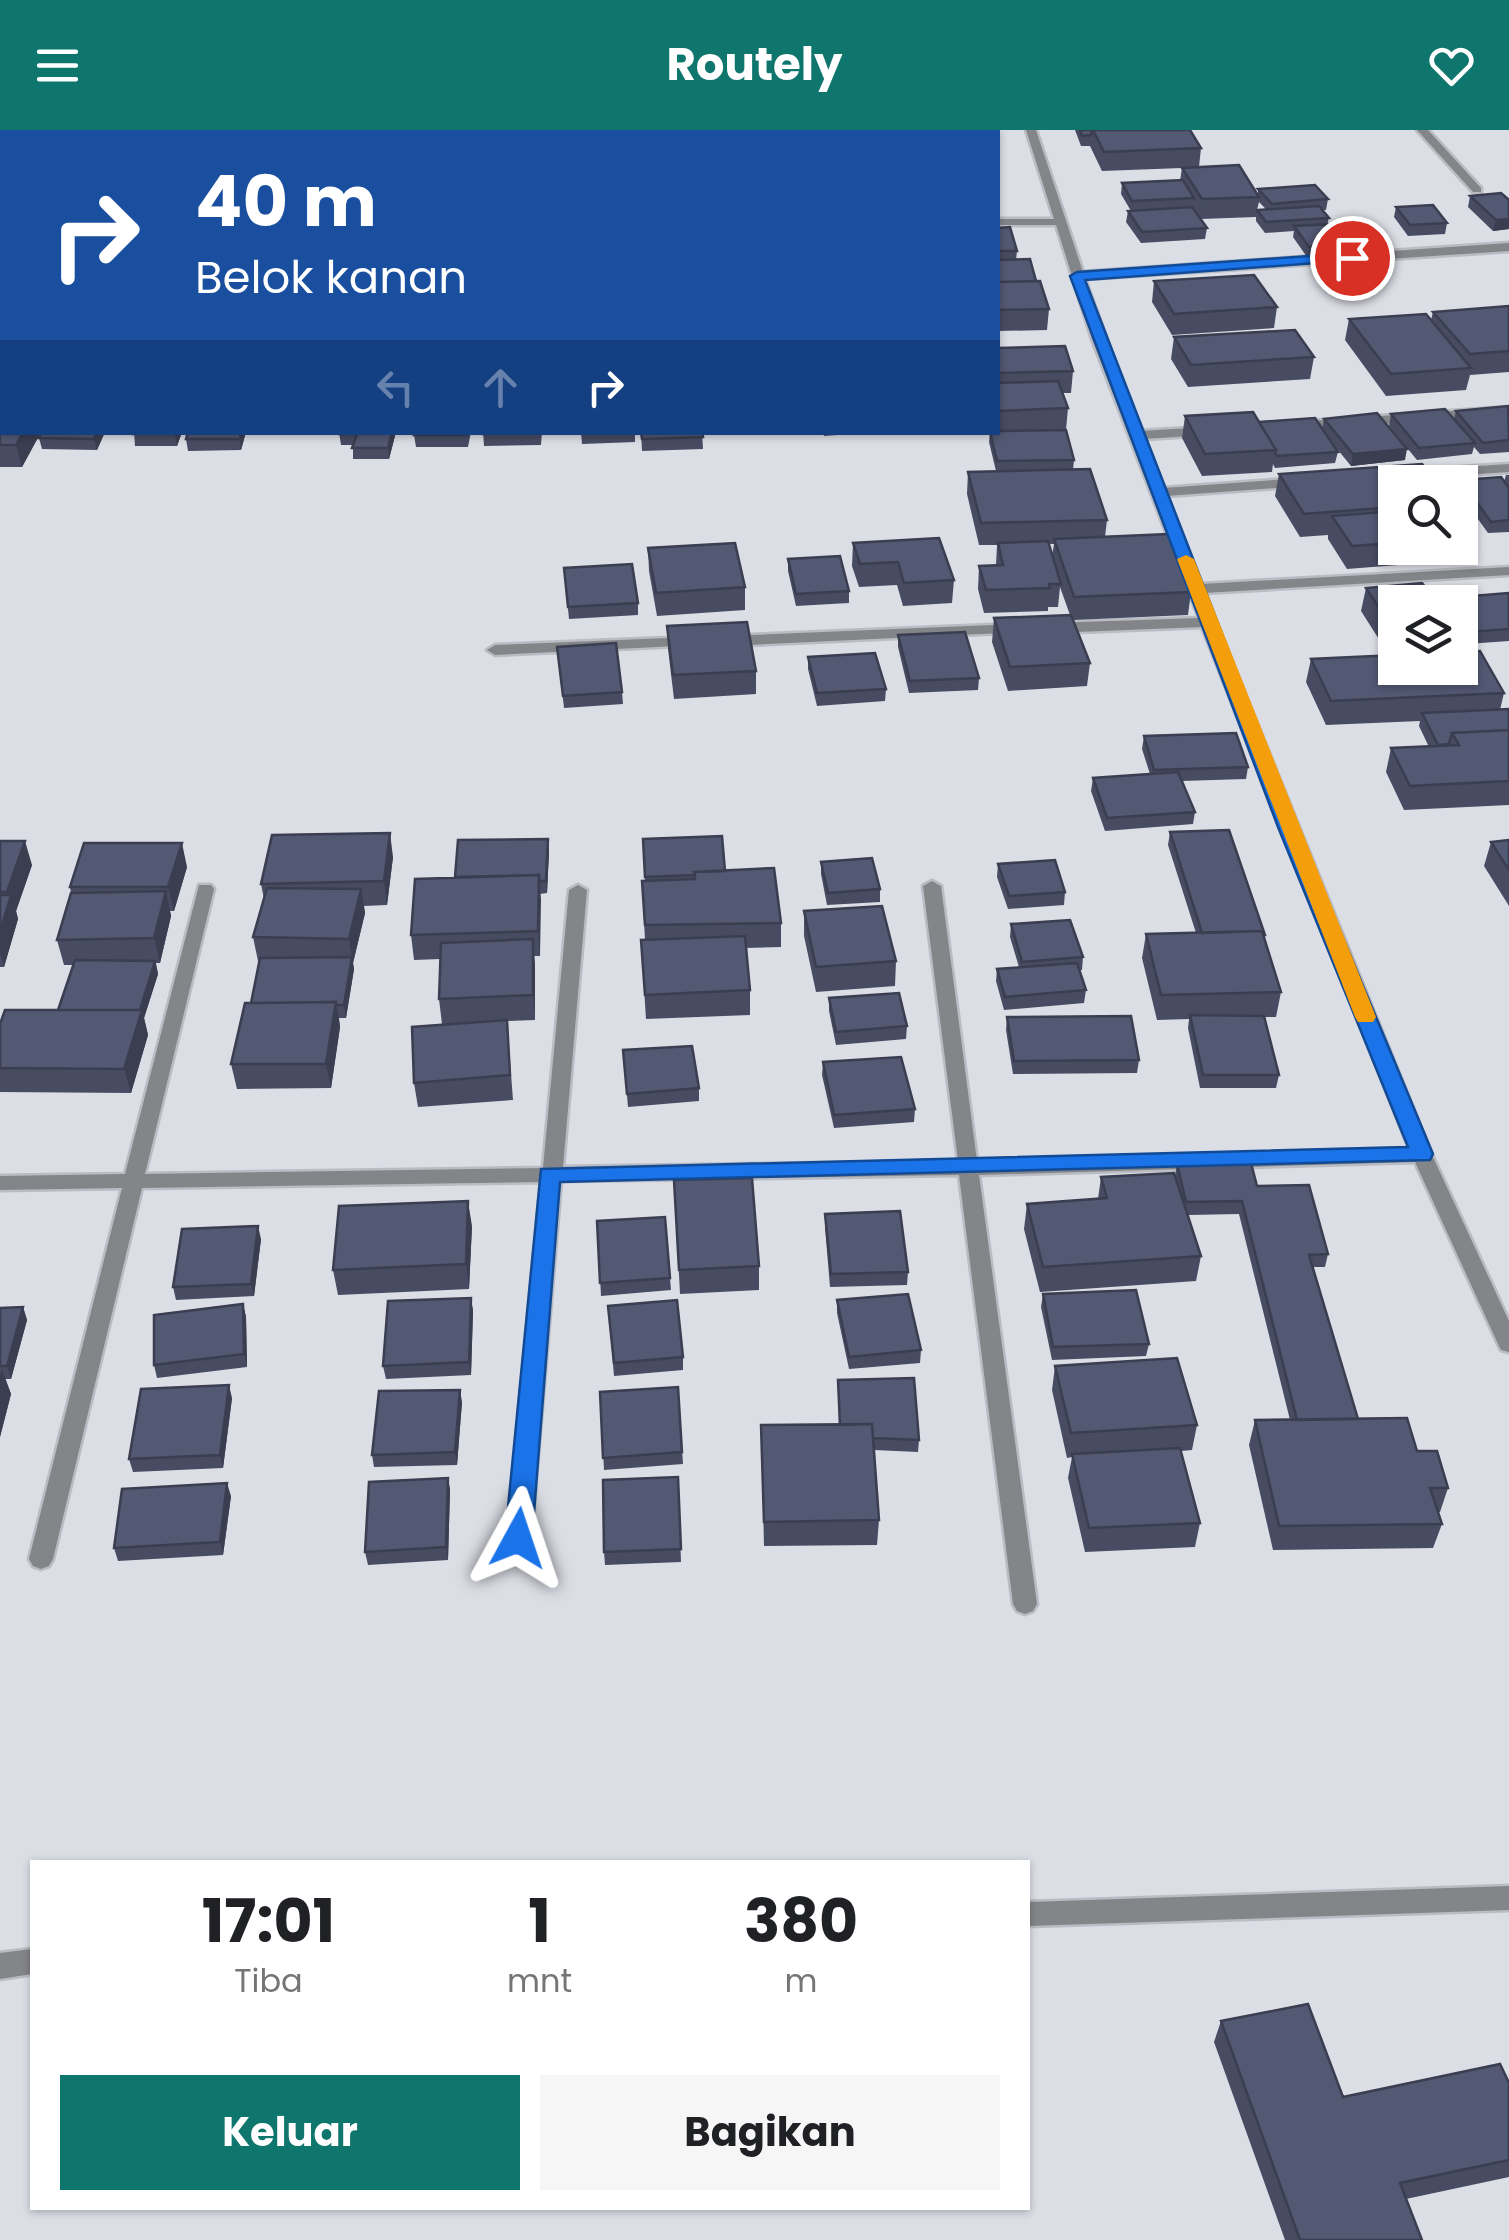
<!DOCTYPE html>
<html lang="id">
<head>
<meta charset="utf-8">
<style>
  body { margin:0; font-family:Poppins,sans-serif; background:#f6f6f6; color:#202124; height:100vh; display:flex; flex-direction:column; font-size:38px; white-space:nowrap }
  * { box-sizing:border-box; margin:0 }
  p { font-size:32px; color:#757577 }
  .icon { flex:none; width:55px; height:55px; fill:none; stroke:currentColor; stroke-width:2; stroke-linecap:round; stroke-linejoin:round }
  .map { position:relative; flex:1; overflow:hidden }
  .side { position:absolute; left:30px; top:1730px; width:1000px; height:350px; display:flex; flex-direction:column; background:#fff; border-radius:0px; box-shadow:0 2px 8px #0004 }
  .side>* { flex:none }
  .banner { position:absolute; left:0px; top:0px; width:1000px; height:305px; box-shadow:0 2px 8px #0004; background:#1a4fa0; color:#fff; overflow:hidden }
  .buttons { position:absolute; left:1378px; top:335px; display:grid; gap:20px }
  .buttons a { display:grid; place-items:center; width:100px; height:100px; border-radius:0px; background:#fff; box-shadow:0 2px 8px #0004; font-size:50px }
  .pin { position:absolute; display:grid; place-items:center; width:85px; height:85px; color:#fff; margin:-42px; border:5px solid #fff; border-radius:50%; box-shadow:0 2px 10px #0007 }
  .me { position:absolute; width:110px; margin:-55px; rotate:5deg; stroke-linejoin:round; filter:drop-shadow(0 0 8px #0008) }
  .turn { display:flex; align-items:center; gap:35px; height:210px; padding:0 30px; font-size:45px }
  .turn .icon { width:130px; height:130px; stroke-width:2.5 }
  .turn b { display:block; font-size:70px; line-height:85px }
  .lanes { display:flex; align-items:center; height:95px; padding:0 30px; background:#0003; justify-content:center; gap:50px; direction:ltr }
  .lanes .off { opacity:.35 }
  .eta { display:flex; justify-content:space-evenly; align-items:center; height:170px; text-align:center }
  .eta b { font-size:60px; font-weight:700; line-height:70px }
  .cta { display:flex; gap:20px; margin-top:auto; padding:20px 30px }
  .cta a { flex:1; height:115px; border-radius:0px; background:#0f766e; color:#fff; font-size:40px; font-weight:700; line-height:115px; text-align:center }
  .cta a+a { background:#f6f6f6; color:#202124 }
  header { display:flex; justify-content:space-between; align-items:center; height:130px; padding:0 30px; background:#0f766e; color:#fff; font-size:45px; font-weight:700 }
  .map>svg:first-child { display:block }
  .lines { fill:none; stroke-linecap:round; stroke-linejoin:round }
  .street-casing { stroke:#babcc3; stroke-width:5 }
  .street { fill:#848588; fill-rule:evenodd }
  .wall { fill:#474c63; fill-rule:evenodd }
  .shaded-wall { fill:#3a3e50 }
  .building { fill:#535873; stroke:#3a3e50; stroke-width:2.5 }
  .route { fill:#1a73e8; stroke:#114b97; stroke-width:2.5 }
  .slow { fill:#f59e0b }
</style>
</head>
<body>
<header><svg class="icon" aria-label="menu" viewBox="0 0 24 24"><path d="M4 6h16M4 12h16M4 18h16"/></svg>Routely<svg class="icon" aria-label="heart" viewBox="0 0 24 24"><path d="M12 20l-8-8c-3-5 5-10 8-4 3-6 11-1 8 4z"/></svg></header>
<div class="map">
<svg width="1509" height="2110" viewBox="0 0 1509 2110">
  <rect width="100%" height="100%" fill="#dcdee6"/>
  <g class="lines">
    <g class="street-casing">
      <path id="street" d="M1026 0H1036L1083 142 1509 113V121L1085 149 1140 301 1207 297 1214 301 1207 305 1144 309 1163 358 1303 348 1310 352 1303 356 1166 366 1201 454 1509 437V445L1204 463 1432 1025 1509 1191V1222L1501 1220 1498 1214 1415 1032 979 1045 1037 1474 1033 1481 1025 1484 1017 1481 1013 1474 959 1045 561 1051 531 1408 527 1415 519 1417 511 1415 507 1408 541 1052 142 1058 53 1429 49 1436 41 1439 33 1436 29 1429 122 1058 0 1060V1046L125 1044 199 755H211L214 759 145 1044 543 1038 569 760 578 755 587 760 563 1037 958 1031 923 756 932 751 941 756 977 1031 1409 1018 1202 497 1051 503 1043 498 1051 493 1199 488 1092 209 1056 95H998V89H1054Z
        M1417 0H1428L1481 58V62H1473Z
        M2 192V202L0 203V193Z
        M1509 277V285L1295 300 1288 296 1295 292Z
        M1509 334V342L1402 349 1395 345 1402 341Z
        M1017 494 1025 499 1022 502 727 516 719 511 727 506Z
        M693 507 698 509V515L495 525 487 520 495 515Z
        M1509 1756V1780L1028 1796V1772Z
        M32 1819V1844L0 1849V1823Z"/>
    </g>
    <use href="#street" class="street"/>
  </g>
  <path class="wall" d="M1075 0H1190L1201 18 1199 37 1258 64V59L1328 69 1326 80H1322L1329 88 1327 95 1349 114 1347 125 1307 127 1293 107 1294 101 1265 103 1256 91V87L1201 89 1207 98 1205 109 1141 113 1126 92 1128 81H1131L1121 64 1122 53 1180 51 1182 38 1102 41 1090 16H1081ZM1259 72 1264 77 1266 80H1257Z
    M0 27H2V76H0Z
    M1470 66 1509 70V99L1493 101 1468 77Z
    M1396 77 1447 93 1445 104 1408 106 1394 87Z
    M998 98 1017 121 1016 130 1036 151 1049 179 1047 200 998 201Z
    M1154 151 1277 177 1274 198 1172 205 1152 172Z
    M1509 176V242L1470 245 1466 260 1386 266 1345 210 1349 189 1431 190 1433 182Z
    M1174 207 1314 227 1310 249 1188 257 1171 229Z
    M998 218 1073 241 1071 263H1063L1068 278 1066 300 1074 330 1073 340 1107 390 1105 407 1191 462 1188 485 1073 490 1090 533 1087 556 1008 561 992 512 994 488 1070 485 1060 457 1058 477H1048V481L984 483 978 459 979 436 996 435 997 415H979L967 364 968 342 996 341 989 312 990 303 962 302H998ZM1049 414H1054L1052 426Z
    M0 267 2 302H41L22 337H0Z
    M1509 277V322L1480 324 1474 317 1472 324 1417 330 1389 296 1391 284 1454 289 1456 281Z
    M1185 286 1322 300 1324 289 1405 330 1351 336 1325 304 1338 322 1335 333 1275 338 1273 334 1272 342 1202 346 1182 308Z
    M105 302 97 320 42 319 39 308Z
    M134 302H182L177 316H135Z
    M246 302 241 320 188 321 186 309Z
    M339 302H396L389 329H353V315H341Z
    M471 302 468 317H416L414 305Z
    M483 302H542L541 315 484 316Z
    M581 302H635V312L582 314Z
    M641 302H702L703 319 642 321Z
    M823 302H878L824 306Z
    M1279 344 1395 352V418H1452L1449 431 1347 439 1328 409V405L1300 407 1275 366Z
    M1506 345H1509V402L1488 403 1460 364 1461 350 1504 352Z
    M853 413 954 450 952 473 903 476 897 455 859 457 852 436Z
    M648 418 745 457V480L657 486 649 441Z
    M788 429 849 461V473L796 476 788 441Z
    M564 438 638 473V485L569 489Z
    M1366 458 1395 472V538H1460V508L1464 513 1462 522 1504 563 1500 580 1509 579V675L1404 680 1386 642 1391 618 1429 617 1419 596 1420 591 1326 595 1306 552 1311 529 1389 525 1361 481Z
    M1509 465V511L1467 514 1460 504V472H1446L1447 468Z
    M667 496 756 541V564L674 569 668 519Z
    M898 505 979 548 978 560 909 563 898 517Z
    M557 517 622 562 623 574 564 578Z
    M808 527 886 559 885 571 817 576 808 539Z
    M1144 606 1248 637 1246 649 1182 651 1195 682 1193 694 1105 701 1091 661 1093 648 1150 644 1142 619Z
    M1170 702 1265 805V808L1281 862 1276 887H1265L1279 945 1276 958H1200L1188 898 1189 889 1157 890 1142 828 1146 804 1196 803 1168 715Z
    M643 709 725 741 781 793V817L746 818 750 860V885L646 889 641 810H645L642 752 645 751Z
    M1509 710V776L1484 736 1491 712Z
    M0 711 32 735 16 781 18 789 4 837H0Z
    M549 721 547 763 540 764V826H534L535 890 507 891 513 970 418 977 414 953 490 892 442 894 439 869 440 829 414 830 411 805 455 747Z
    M393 727 387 775 364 776 365 783 353 833 354 839 346 888H339L340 897 331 958 237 959 231 934 251 873 260 831H258L253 807 264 769 261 754Z
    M821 732 880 759V772L827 775 821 744Z
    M998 734 1065 762 1064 775 1008 779 997 747Z
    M187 737 174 781H170L171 786 160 833H156L158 844 144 888 148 905 131 963 0 962V894L58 880 74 835H64L57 810 71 763 70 757Z
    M804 781 896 831 895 856 816 862 804 806Z
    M1011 794 1083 827 1082 840H1079L1086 860 1084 873 1004 880 996 851 997 839 1019 837 1010 807Z
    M829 868 907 896 906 909 836 915 829 881Z
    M1007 887 1139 930 1137 943 1013 944 1006 900Z
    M623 920 699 958V971L628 977Z
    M823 932 915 979 914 992 834 998 822 945Z
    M1177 1034 1257 1056 1328 1124 1325 1137H1313L1358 1289 1417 1321 1448 1358 1440 1382H1438L1442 1394 1433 1418 1273 1420 1249 1315 1255 1290H1290L1239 1084 1188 1085 1201 1126 1196 1151 1040 1162 1024 1099 1027 1074 1098 1069 1101 1047 1175 1046Z
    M674 1050 759 1136V1160L680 1164Z
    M825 1084 908 1142 907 1155 830 1157 825 1097Z
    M597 1091 670 1148 671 1160 601 1166Z
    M472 1096 469 1159 338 1165 333 1140Z
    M261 1109 254 1166 176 1170 173 1157Z
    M1043 1164 1149 1214 1146 1226 1052 1230 1041 1177Z
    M471 1168 473 1181 471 1245 386 1249 383 1236Z
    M837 1170 921 1220 920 1233 849 1239 837 1183Z
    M243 1174 246 1187 247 1237 157 1248 154 1235Z
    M608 1176 683 1227V1240L614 1246Z
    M23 1177 27 1190 11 1249H5L11 1264 0 1307V1178Z
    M1055 1236 1197 1295 1192 1320 1181 1321 1200 1393 1195 1417 1085 1422 1068 1348 1072 1327 1067 1328 1052 1260Z
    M838 1250 919 1310 918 1322 874 1320 879 1390 877 1415 764 1416 761 1295H839Z
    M678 1257 683 1334 604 1340 600 1262Z
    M232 1268 223 1338 133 1342 129 1329Z
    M462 1272 457 1335 374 1337 372 1325Z
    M678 1347 681 1432 605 1435 604 1422Z
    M448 1348 450 1360 448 1430 368 1435 365 1422Z
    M231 1366 223 1425 118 1431 114 1418Z
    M1221 1891 1343 1967 1509 1953V2047L1406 2069 1422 2110H1285L1214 1912Z"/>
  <path class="shaded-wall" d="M1509 89V99L1493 101 1496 90Z
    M23 302H41L22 337 16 315Z
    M97 302H105L97 320 94 309Z
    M176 302H182L177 316 175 304Z
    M241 302H246L241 320 240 309Z
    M392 302H396L389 329 388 318Z
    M1407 319 1405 330 1351 336 1353 324Z
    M390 703 393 727 387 775 384 751Z
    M548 709 549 721 547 763 546 751Z
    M25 711 32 735 16 781 18 789 4 837 0 823V802L9 771 7 762Z
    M182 713 187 737 174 781 168 757Z
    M539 745 541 769 540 826 538 801Z
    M361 759 365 783 353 833 349 809Z
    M166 761 171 786 160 833 154 808Z
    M533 809 535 834V890L533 865Z
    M352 827 354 839 346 888 344 875Z
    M155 831 158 844 144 888 148 905 131 963 124 939Z
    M336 872 340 897 331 958 326 934Z
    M468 1071 472 1096 469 1159 466 1134Z
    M258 1096 261 1109 254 1166 251 1154Z
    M471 1168 473 1181 471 1245 469 1232Z
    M243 1174 246 1187 247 1237 244 1224Z
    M23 1177 27 1190 11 1249 7 1236Z
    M2 1239 11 1264 0 1307V1246Z
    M229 1255 232 1268 223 1338 220 1325Z
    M460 1260 462 1272 457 1335 455 1322Z
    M448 1348 450 1360 448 1430 446 1417Z
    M227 1353 231 1366 223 1425 220 1412Z"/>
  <path class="building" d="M187 0H260L258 2H185Z
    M1080 0H1092L1091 5 1082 6Z
    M1093 0H1190L1201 18 1104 22Z
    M0 34H2V56H0Z
    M1239 35 1259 67 1202 69 1182 38Z
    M1183 50 1194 68 1132 71 1122 53Z
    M1315 55 1328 69 1272 74 1258 59Z
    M1501 63 1509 70V89L1496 90 1470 66Z
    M1433 75 1447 93 1410 95 1396 77Z
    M1319 76 1329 88 1266 92 1257 80Z
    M1192 77 1207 98 1142 102 1128 81Z
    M1334 94 1349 114 1309 117 1294 96Z
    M1010 97 1017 121H998V98Z
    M1030 129 1036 151 998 152V130Z
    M1254 145 1277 177 1174 184 1154 151Z
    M1040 151 1049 179 998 180V152Z
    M1509 176V221L1470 224 1433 182Z
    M1426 184 1471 238 1391 244 1349 189Z
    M1295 200 1314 227 1191 235 1174 207Z
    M1065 216 1073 241 998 243V218Z
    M1058 251 1068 278 998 281V253Z
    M0 267H2V302H23L16 315H0Z
    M1508 276 1509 310 1483 313 1456 281Z
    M1445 279 1475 313 1419 318 1391 284Z
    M1253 282 1276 320 1205 324 1185 286Z
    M1377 283 1407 319 1353 324 1324 289Z
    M1315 288 1338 322 1277 326 1275 323 1276 320 1259 292Z
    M1066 300 1074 330 997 331 990 302H998V301Z
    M42 302H97L94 309 39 308Z
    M134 302H176L175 304H133Z
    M188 302H241L240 309H186Z
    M339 302H392L388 318H352L357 304H339Z
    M415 302H467V305H414Z
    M483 302H541L483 304Z
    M641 302H702L703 307 642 309Z
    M1422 334 1435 352H1395V377L1304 384 1279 344Z
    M1090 339 1107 390 981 393 968 342Z
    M1501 347 1509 358V390L1491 392 1461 350Z
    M1395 381V413L1352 416 1332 386Z
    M1168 404 1191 462 1074 467 1054 409Z
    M939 408 954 450 904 453 898 432 860 434 853 413Z
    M1048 411 1061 454H1049L1050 458 986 460 979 436 1003 435 998 413Z
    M735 413 745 457 656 463 648 418Z
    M840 426 849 461 796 464 788 429Z
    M632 434 638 473 568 477 564 438Z
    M1422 453 1436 472H1395V502L1366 458Z
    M1508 463 1509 465V499L1470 502 1460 487V472H1450L1447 468Z
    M1071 485 1090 533 1010 537 994 488Z
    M747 492 756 541 673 545 667 496Z
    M965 502 979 548 910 551 898 505Z
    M616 513 622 562 563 566 557 517Z
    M1480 521 1504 563 1331 571 1311 529 1395 525V538H1460V522Z
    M875 523 886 559 817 563 808 527Z
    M1509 579V600L1452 603 1449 614 1438 615 1422 583Z
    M1509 600V651L1410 656 1391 618 1459 615 1452 603Z
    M1236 603 1248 637 1154 640 1144 606Z
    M1178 642 1195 682 1107 688 1093 648Z
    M1229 700 1265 805H1264L1262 801 1202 803 1170 702Z
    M390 703 384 751 261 754 272 705Z
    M722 706 725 741 694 742 695 745 645 747 643 709Z
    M548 709 546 751H539V745L455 747 458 710Z
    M1509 710V740L1491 712Z
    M0 711H25L7 762H0Z
    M84 713H182L168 757H70Z
    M872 728 880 759 828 763 821 732Z
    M1055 730 1065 762 1009 766 998 734Z
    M774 738 781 793 645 795 642 751 695 749 694 742Z
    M539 745 538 801 411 805 415 749Z
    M267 758 361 759 349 809 253 807Z
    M166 761 154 808 57 810 71 763Z
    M0 765H11L0 802Z
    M882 776 896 831 816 837 804 781Z
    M1070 790 1083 827 1022 832 1011 794Z
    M1262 801 1281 862 1161 865 1146 804Z
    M745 806 750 860 645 865 641 810Z
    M533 809V865L439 869 441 813Z
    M352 827 344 875H336V872L251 873 260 828Z
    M75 830 155 831 140 880H58Z
    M1077 833 1086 860 1005 867 997 839Z
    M899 863 907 896 836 902 829 868Z
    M336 872 326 934H231L245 873Z
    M5 880H142L124 939 0 938V894Z
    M1190 885 1264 886 1279 945H1203Z
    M1131 886 1139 930 1014 931 1007 887Z
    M507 890 510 945 414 953 412 897Z
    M692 916 699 958 627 964 623 920Z
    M901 927 915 979 834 985 823 932Z
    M1251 1033 1257 1056 1309 1055 1328 1124 1309 1125 1358 1289 1297 1290 1242 1071 1186 1072 1177 1034Z
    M1174 1043 1201 1126 1043 1137 1027 1074 1107 1068 1101 1047Z
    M752 1048 759 1136 679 1140 674 1050Z
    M468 1071 466 1134 333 1140 339 1076Z
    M900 1081 908 1142 831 1144 825 1084Z
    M665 1087 670 1148 600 1153 597 1091Z
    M258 1096 251 1154 173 1157 182 1099Z
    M1136 1160 1149 1214 1053 1217 1043 1164Z
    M908 1164 921 1220 849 1227 837 1170Z
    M471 1168 469 1232 383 1236 388 1171Z
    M677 1170 683 1227 614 1233 608 1176Z
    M243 1174 244 1224 154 1235V1185Z
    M23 1177 7 1236H0V1178Z
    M1177 1228 1197 1295 1071 1303 1055 1236Z
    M914 1248 919 1310 873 1308 872 1294 840 1295 838 1250Z
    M229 1255 220 1325 129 1329 141 1259Z
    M678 1257 682 1322 603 1328 600 1262Z
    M460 1260 455 1322 372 1325 379 1261Z
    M1407 1288 1417 1321H1437L1448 1358H1430L1442 1394 1279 1396 1255 1290Z
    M872 1294 879 1390 764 1392 761 1295Z
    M1180 1318 1200 1393 1089 1398 1072 1324Z
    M678 1347 681 1419 604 1422 603 1350Z
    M448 1348 446 1417 365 1422 369 1352Z
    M227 1353 220 1412 114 1418 122 1359Z
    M1308 1874 1343 1967 1500 1934 1509 1953V2030L1400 2053 1422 2110H1300L1221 1891Z"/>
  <path class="route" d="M1352 123 1357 130 1085 150 1297 697 1433 1024 1430 1030 560 1052 532 1408 518 1419 509 1416 505 1408 541 1039 1408 1017 1278 697 1070 146 1077 142Z"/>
  <path class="slow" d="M1186 425 1194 429 1376 887 1373 892H1358L1355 887 1177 429Z"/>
</svg>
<div class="buttons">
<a><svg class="icon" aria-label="search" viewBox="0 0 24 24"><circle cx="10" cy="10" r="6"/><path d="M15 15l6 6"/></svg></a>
<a><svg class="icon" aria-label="layers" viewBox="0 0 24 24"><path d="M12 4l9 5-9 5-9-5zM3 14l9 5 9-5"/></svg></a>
</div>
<div class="pin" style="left:1352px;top:128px;background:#d93025"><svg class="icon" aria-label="arrive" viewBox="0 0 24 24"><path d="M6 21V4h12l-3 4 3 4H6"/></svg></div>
<svg class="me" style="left:518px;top:1408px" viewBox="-20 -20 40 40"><path d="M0-17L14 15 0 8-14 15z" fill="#1a73e8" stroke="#fff" stroke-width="4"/></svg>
<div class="banner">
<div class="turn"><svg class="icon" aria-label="right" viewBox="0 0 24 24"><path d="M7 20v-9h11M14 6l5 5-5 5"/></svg><div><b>40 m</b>Belok kanan</div></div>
<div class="lanes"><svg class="icon off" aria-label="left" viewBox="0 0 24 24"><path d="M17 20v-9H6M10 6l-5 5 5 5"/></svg><svg class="icon off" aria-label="ahead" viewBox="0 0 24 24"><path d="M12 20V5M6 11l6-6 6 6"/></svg><svg class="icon" aria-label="right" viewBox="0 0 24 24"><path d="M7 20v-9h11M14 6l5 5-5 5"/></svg></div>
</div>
<section class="side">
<div class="eta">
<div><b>17:01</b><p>Tiba</p></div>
<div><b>1</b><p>mnt</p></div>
<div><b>380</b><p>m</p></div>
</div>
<div class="cta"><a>Keluar</a><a>Bagikan</a></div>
</section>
</div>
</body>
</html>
